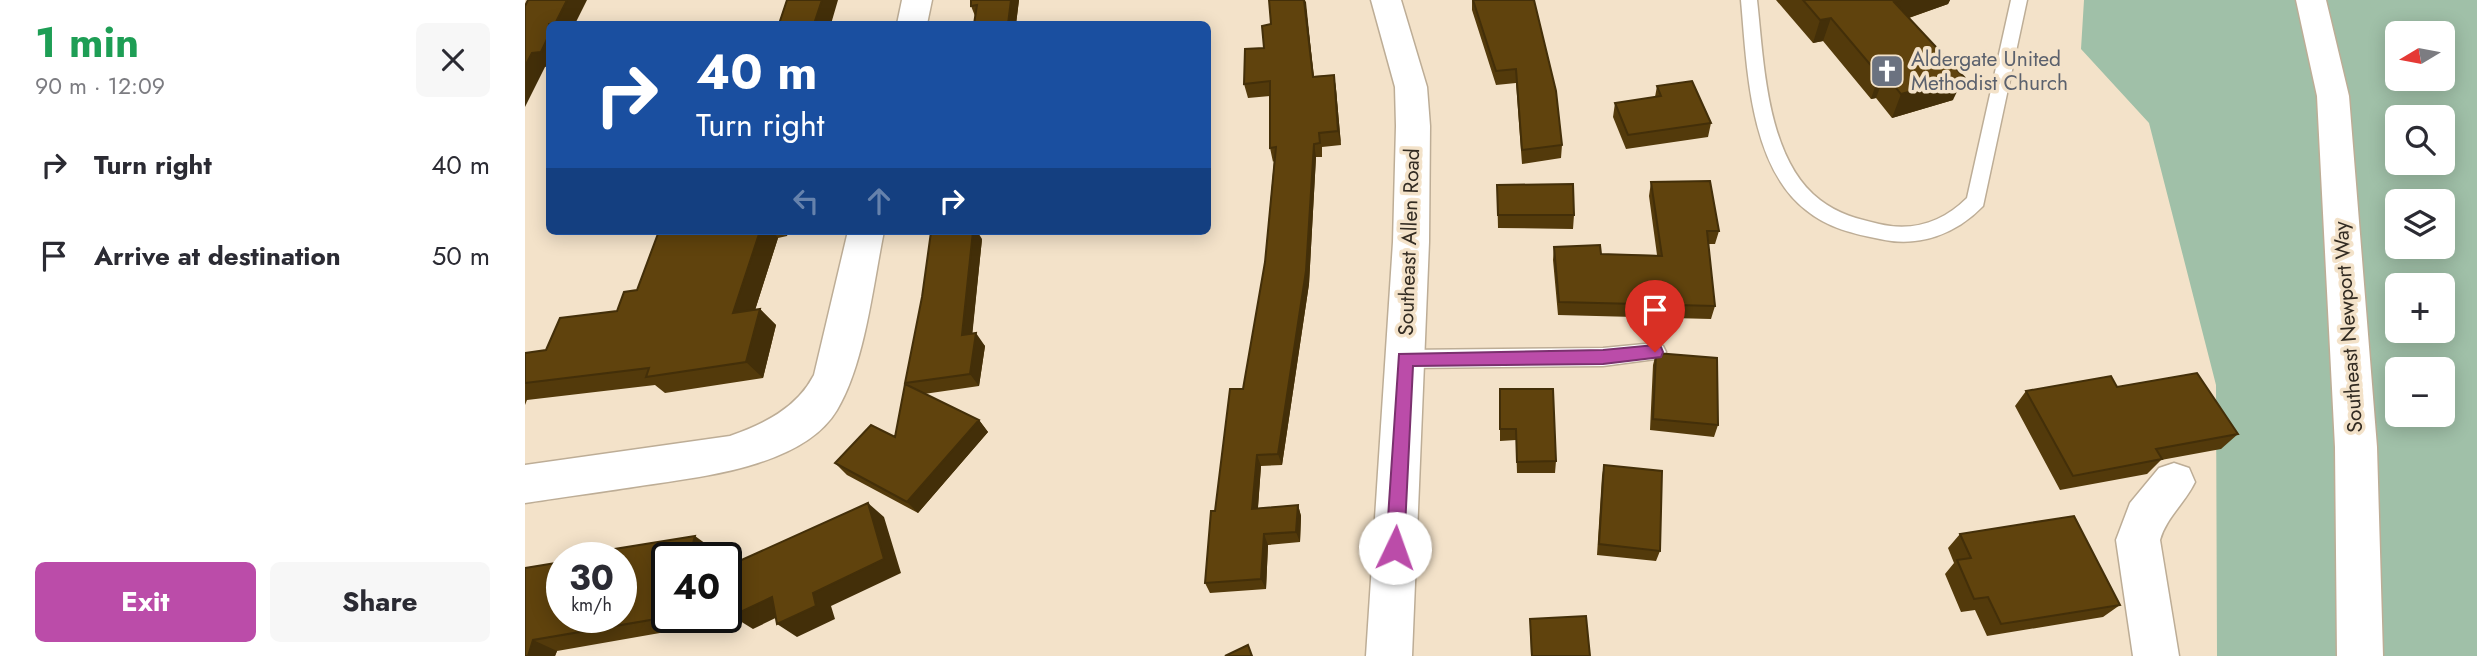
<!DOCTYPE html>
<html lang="en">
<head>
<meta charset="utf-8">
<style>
  body { margin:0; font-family:Jost,sans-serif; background:#f7f7f7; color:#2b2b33; height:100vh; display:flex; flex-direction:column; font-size:26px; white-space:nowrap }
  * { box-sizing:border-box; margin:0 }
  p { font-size:23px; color:#7c7c81 }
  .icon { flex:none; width:38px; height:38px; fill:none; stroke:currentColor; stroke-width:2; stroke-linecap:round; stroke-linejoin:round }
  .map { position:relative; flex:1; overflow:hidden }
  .drawer { display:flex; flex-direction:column; background:#fff; width:525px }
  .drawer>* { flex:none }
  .banner { position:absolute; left:21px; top:21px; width:665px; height:214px; border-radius:10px; box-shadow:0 4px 18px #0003; background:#1a4fa0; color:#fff; overflow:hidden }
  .needle { width:46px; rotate:260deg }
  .buttons { position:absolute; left:1860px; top:21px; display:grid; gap:14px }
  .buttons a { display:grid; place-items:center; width:70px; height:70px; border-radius:10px; background:#fff; box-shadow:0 4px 18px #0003; font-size:35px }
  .speed { position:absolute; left:21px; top:542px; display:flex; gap:14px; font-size:35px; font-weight:700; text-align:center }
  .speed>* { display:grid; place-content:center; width:91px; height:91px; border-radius:50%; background:#fff; box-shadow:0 4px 18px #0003; line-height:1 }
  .speed small { font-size:18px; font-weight:400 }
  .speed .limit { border:4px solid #111; border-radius:10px; background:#fff; color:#111 }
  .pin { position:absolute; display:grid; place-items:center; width:60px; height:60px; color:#fff; margin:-72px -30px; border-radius:50% 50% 50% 0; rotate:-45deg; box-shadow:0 0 7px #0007 }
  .pin .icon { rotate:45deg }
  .me { position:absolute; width:77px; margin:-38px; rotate:3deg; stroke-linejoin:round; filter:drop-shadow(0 0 5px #0008) }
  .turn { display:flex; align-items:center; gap:24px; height:147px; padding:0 35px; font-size:32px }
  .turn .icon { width:91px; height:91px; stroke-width:2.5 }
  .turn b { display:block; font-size:49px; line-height:60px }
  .lanes { display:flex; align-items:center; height:66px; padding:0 35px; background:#0003; justify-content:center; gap:35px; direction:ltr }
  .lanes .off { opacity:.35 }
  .round { display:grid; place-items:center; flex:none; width:74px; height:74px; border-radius:10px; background:#f7f7f7 }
  .headline { display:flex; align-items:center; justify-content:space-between; height:119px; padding:0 35px }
  h1 { font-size:42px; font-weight:700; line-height:52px; color:#1e9e55 }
  .action { display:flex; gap:14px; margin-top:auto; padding:14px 35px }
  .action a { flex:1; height:80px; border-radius:10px; background:#bb4ca9; color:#fff; font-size:28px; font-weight:700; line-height:80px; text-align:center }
  .action a+a { background:#f7f7f7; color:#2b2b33 }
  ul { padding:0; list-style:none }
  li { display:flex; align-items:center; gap:21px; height:91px; padding:0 35px }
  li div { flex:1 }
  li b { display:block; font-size:26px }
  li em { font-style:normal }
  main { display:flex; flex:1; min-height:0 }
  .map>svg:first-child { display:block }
  .green { fill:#a0c0a8; fill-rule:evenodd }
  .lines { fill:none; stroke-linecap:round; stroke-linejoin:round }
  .lane-casing { stroke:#bdad96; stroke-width:3 }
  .street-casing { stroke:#bdad96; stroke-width:3 }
  .secondary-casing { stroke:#bdad96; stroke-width:3 }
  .lane { fill:#fff; fill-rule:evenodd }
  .street { fill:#fff; fill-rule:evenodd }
  .secondary { fill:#fff; fill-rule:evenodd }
  .wall { fill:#533a0b }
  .shaded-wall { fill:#432f09 }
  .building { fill:#60430d; stroke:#432f09; stroke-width:2 }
  .route { fill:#bb4ca9; stroke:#7a316e; stroke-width:2 }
  .labels { text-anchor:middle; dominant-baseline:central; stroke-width:7; stroke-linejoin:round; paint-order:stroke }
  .worship-label { font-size:21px; fill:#5b616d; stroke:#f3e2c9; text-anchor:start }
  .street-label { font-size:21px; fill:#322b22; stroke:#f3e2c9 }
</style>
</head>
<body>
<main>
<section class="drawer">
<div class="headline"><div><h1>1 min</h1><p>90 m · 12:09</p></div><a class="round"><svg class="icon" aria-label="close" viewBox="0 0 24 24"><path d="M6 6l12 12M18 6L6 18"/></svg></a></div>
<ul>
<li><svg class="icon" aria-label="right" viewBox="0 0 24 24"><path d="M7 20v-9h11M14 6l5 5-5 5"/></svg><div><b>Turn right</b></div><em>40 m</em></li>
<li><svg class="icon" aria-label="arrive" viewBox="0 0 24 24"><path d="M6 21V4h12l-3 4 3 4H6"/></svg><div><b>Arrive at destination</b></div><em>50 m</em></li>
</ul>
<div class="action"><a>Exit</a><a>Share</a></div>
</section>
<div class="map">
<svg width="1952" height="656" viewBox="0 0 1952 656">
  <rect width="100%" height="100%" fill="#f3e2c9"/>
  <path class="green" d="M1559 0H1952V656H1692L1691 385 1624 123 1556 49ZM1872 33H1918V79H1872ZM1872 117H1918V163H1872ZM1872 201H1918V247H1872ZM1872 285H1918V331H1872ZM1872 369H1918V415H1872Z"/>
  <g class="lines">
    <g class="lane-casing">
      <path id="lane" d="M1216 0H1232C1239 62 1241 159 1295 200 1313 214 1333 219 1354 224 1388 232 1418 222 1442 198L1486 0H1502L1458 206C1431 234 1394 248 1355 239 1329 234 1303 228 1281 210 1224 166 1222 66 1216 0Z
        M1130 343 1138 346 1141 352 1138 358 1078 366 880 368 872 365 869 359 872 353 880 350 1078 348Z"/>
    </g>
    <g class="street-casing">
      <path id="street" d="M377 0H407L402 24H372Z
        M323 231H359C348 285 340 363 312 410 278 467 175 477 115 486 77 492 38 497 0 503V465L205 436C239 424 272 408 289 375Z
        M1649 463 1664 468 1670 482C1660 503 1641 518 1635 540L1654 656H1608L1591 540 1605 503 1634 468Z"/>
    </g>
    <g class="secondary-casing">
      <path id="secondary" d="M846 0H876L902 87 905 126 904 242 887 656H841L868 242 871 126 870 87Z
        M1771 0H1801L1824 96 1852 447 1858 656H1812L1810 447 1792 96Z"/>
    </g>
    <use href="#lane" class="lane"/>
    <use href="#street" class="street"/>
    <use href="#secondary" class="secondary"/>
  </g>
  <path class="wall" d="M446 0H494L491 24H449L450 16 446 6Z
    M744 0H780L789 76 809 75 811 89 816 145 797 147V157H791L784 284 757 465 736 466 733 508 773 505 776 516 775 542 743 545 741 589 685 593 680 583 690 511 718 389 740 262 749 161 748 162 745 148V96L723 98 719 84 739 48 746 24Z
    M947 0H1009L1037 145 1036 158 997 164 991 83 971 85 947 10Z
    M1251 0H1425L1423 4 1384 18 1428 100 1367 118 1351 98 1346 99 1298 41 1288 43Z
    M1132 86 1186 123 1183 137 1101 149 1088 117 1090 103 1130 97Z
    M1126 182 1194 231 1190 244H1183L1190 306 1186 319 1033 315 1028 260 1029 247 1076 254 1132 255 1124 196Z
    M972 185 1049 215 1048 229 973 228Z
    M134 231H263L262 236 253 238 230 310 235 309 251 325 238 378 140 393 130 385 2 400 0 405V353L21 350 92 311 112 290Z
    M457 239 447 334 460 346 454 386 399 394 454 420 463 432 393 513 322 475 310 463 370 437 383 385 380 383Z
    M1131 353 1193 425 1189 437 1125 430 1128 365Z
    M1592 387 1713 434 1696 449 1636 460 1622 474 1535 490 1490 406 1501 391Z
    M975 389 1031 461 1030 473H992L991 440 975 441Z
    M1079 465 1135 551 1131 561 1072 555 1077 476Z
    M1435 534 1595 605 1578 617 1462 636 1450 610 1436 612 1420 574 1429 563 1423 548Z
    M188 549 186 558H142V618H155L152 630 32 651 30 656H0V568Z
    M1005 619 1065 656H1006Z"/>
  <path class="shaded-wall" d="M42 0H62L50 24H30Z
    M297 0H313L306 24H289Z
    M486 0H494L491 24H483Z
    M779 0 781 2 790 91 788 77Z
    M1376 0H1425L1423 4 1360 26 1369 2Z
    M1306 18 1298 41 1288 43 1295 20Z
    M24 35V66L20 67 0 107V66L7 53Z
    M1360 74 1351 98 1346 99 1354 75Z
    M809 75 811 89 816 145 813 131Z
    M1439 77 1428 100 1367 118 1376 94Z
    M789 144 791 157 784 284 757 465 753 454Z
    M235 231H247L253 238 224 329 208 313Z
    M257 231H263L262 236Z
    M448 231H452L457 239 446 347 437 335Z
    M235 309 251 325 238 378 221 362Z
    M451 333 460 346 454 386 445 374Z
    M454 420 463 432 393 513 382 502Z
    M732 455 736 466 732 519 727 509Z
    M343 503 359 517 376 573 306 606 310 619 272 637 252 624 288 593Z
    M773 505 776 516 775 542 771 532Z
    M739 534 743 545 741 589 736 579Z
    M170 536 188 549 186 558H164Z
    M142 579V618H155L152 630 131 619Z
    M247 597 267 610 228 629 207 616Z
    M8 640 32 651 30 656H3Z"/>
  <path class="building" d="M3 0H42L30 24H24V35L16 52 7 53 0 66V6Z
    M262 0H297L289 24H254Z
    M446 0H486L483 24H449L452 5 446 6Z
    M744 0H779L788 77 809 75 813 131 794 133 795 143 789 144 781 271 753 454 732 455 727 509 773 505 771 532 739 534 736 579 680 583 686 511H690L705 389H718L740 262 751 147 745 148V81L719 84 720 49 739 48 737 26 746 24Z
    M948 0H1009L1031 91 1037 145 997 150 991 69 971 71Z
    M1278 0H1376L1369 2 1439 77 1376 94 1360 74 1354 75 1306 18 1295 20Z
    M1167 81 1186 123 1103 135 1090 103 1136 96 1132 86Z
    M1185 181 1194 231H1182L1190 306 1034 302 1029 247 1075 245 1076 254 1137 256 1126 182Z
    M1048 184 1049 215H973L972 185Z
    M134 231H235L208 313 235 309 221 362 121 377 124 368 0 383V353L21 350 35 318 92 311 99 292 112 290Z
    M413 231H448L437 335 451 333 445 374 380 383 397 297 406 232Z
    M1131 353 1192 358 1193 425 1128 419Z
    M1672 373 1713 434 1631 449 1637 459 1548 476 1501 391 1586 376 1592 387Z
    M380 384 454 420 382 502 310 463 346 425 370 437Z
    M975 389H1028L1031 461 992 462 991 429H975Z
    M1079 465 1137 471 1135 551 1074 544Z
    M343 503 359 559 288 593 291 606 252 624 247 597 207 616 201 583V567Z
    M1549 516 1595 605 1476 624 1463 597 1449 599 1432 560 1446 558 1435 534Z
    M170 536 164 558H142V579L131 619 8 640 3 656H0V568L37 562V618H96V558H59H63L65 553Z
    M1061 616 1065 656H1007L1005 619Z
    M723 645 727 656H700Z"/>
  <path class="route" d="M1130 345 1136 347 1138 352 1136 357 1078 364 888 366 879 548 876 554 870 557 863 554 861 548 874 354 1078 350Z"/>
  <defs>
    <g id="church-square" transform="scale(1.75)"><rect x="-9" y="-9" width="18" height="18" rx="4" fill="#6b7280" stroke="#f3e2c9"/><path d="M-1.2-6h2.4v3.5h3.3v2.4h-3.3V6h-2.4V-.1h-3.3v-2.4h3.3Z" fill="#fff"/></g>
  </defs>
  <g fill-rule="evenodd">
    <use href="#church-square" x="1362" y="71"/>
  </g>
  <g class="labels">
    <g class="worship-label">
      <text x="1386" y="59">Aldergate United<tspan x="1386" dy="24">Methodist Church</tspan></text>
    </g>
    <g class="street-label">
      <text transform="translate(884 242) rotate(-88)">Southeast Allen Road</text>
      <text transform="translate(1823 327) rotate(-94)">Southeast Newport Way</text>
    </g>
  </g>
</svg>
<div class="buttons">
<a><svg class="needle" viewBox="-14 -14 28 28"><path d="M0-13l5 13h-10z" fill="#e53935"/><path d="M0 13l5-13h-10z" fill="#7c7c81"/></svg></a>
<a><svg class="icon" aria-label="search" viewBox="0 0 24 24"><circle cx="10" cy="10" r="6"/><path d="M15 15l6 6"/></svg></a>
<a><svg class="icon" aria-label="layers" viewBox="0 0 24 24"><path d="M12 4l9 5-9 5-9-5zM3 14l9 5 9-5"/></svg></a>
<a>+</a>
<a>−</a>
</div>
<div class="speed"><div>30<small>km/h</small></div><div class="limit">40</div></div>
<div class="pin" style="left:1130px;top:352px;background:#d93025"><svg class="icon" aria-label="arrive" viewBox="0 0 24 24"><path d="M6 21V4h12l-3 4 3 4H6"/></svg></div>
<svg class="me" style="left:870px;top:548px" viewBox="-20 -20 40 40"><circle r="19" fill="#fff"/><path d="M0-13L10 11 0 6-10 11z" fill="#bb4ca9"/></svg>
<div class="banner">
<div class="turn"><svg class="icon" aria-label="right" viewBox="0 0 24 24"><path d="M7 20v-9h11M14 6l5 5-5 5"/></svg><div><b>40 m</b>Turn right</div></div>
<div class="lanes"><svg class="icon off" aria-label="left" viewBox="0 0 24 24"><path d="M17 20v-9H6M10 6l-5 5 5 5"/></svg><svg class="icon off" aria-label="ahead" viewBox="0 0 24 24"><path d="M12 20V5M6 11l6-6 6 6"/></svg><svg class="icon" aria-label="right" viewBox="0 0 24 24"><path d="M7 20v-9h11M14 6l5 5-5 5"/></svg></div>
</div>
</div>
</main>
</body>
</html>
